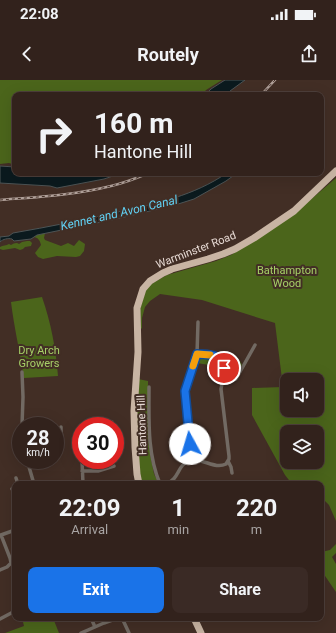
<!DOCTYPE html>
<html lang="en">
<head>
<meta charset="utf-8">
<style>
  body { margin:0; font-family:Roboto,sans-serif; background:#3a2a25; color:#f1f3f6; height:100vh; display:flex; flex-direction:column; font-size:15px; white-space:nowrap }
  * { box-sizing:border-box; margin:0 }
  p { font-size:13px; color:#a8a4a3 }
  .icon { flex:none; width:22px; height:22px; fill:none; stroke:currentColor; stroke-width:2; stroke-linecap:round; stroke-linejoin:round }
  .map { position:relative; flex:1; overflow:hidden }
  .panel { position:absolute; left:12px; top:401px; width:312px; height:140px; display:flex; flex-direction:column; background:#32221c; border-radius:8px; box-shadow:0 4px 16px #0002,0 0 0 1px #4d3f3b }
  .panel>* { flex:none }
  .banner { position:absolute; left:12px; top:12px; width:312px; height:84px; border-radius:8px; box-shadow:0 4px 16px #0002,0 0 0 1px #4d3f3b; background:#32221c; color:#f1f3f6; overflow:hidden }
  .buttons { position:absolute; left:280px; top:293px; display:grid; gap:8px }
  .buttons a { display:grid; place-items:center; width:44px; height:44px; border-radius:8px; background:#32221c; box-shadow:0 4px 16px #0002,0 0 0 1px #4d3f3b; font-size:20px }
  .speed { position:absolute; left:12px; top:337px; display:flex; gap:8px; font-size:20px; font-weight:700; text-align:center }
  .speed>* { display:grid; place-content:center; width:52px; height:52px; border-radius:50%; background:#32221c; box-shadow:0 4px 16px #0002,0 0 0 1px #4d3f3b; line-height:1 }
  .speed small { font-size:10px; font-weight:400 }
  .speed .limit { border:6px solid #d22; background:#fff; color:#111 }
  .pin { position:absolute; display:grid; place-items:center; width:34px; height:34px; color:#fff; margin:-17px; border:2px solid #fff; border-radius:50%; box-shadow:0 1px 4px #0007 }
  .me { position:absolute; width:44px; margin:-22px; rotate:354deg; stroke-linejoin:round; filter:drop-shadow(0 0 3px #0008) }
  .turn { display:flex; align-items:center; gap:14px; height:84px; padding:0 16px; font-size:18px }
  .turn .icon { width:52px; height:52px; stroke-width:2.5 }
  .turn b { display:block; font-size:28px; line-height:34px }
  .eta { display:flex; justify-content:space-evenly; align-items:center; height:68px; text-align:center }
  .eta b { font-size:24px; font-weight:700; line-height:28px }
  .action { display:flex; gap:8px; margin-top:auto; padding:8px 16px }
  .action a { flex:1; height:46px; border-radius:8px; background:#1a73e8; color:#fff; font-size:16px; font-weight:700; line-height:46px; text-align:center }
  .action a+a { background:#3a2a25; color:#f1f3f6 }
  .status { display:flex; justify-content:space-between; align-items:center; height:28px; padding:0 20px; background:#32221c; direction:ltr }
  .status svg { height:11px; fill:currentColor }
  header { display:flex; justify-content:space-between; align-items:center; height:52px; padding:0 16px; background:#32221c; font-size:18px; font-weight:700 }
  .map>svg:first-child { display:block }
  .green { fill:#4b651b; fill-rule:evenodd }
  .water { fill:#0b1a1e; stroke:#4d5455 }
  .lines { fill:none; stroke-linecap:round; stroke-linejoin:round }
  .street { stroke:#726a63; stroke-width:3.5 }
  .highway { stroke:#c8b4a3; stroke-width:7 }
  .rail-casing { stroke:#b1a19a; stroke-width:2.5 }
  .rail { stroke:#422e25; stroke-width:1; stroke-dasharray:3; stroke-linecap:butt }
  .route-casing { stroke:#114b97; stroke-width:10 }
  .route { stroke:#1a73e8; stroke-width:7 }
  .slow { stroke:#f59e0b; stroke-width:7 }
  .labels { text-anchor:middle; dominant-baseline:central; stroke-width:4; stroke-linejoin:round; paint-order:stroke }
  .street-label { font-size:11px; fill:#e7dad4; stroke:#422e25 }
  .park-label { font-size:11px; fill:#a6d067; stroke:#422e25 }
  .water-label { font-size:12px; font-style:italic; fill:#61d1f4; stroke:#422e25 }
</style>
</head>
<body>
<div class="status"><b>22:08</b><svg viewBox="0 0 49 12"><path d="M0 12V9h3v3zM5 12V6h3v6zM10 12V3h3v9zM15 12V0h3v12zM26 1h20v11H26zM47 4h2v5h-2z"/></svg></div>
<header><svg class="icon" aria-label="back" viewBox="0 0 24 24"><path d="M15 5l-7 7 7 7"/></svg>Routely<svg class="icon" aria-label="share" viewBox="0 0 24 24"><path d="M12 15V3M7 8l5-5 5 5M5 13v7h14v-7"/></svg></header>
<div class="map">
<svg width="336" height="553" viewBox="0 0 336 553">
  <rect width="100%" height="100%" fill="#422e25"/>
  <path class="green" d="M0 0H222L206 10 202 15H15V85L9 83 0 84Z
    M336 98V441L329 425 321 417V404H292L285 395 252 335V308L283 307 275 243 202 220 160 214 150 221 145 227 142 238V248L141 249 140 230 146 209 151 204 167 195 216 181 231 175 295 133ZM287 300H317V330H287ZM287 352H317V382H287Z
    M45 153 44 158 45 160 61 166 68 163 74 166 79 160 85 164 84 171 80 176 76 177 57 176 43 179 38 177 35 173 41 165C40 161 39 158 34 157L37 155Z
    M27 161H30L32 163 31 166 25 167 23 169 20 170 15 168 3 170 0 169V167C3 165 6 166 9 164L11 165C14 163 17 162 19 164L22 162Z
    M42 217C51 243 56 269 58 296L24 298C20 272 14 247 11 222Z
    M200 277 208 279C219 272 223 288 222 295L214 292 209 285 197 283 198 279Z
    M226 280 240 281 242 285 235 298 232 299 226 297C226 295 227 292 226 290 226 286 224 285 226 280Z
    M138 299 148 301V357L151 379 154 394 158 402 157 404H141L137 359Z
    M336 464V473L332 477 336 484V512L321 490V472L330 470Z
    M22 538H53L59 553H5L24 546Z"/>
  <path class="water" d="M225 0H245L230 11 226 15H205L211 9Z
    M0 86 15 87V93H122L104 99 57 108 50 106 0 103Z
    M227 93H237L226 101 194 119 175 125 116 139 37 155 31 159 14 161 12 159C8 158 3 159 0 162V157L9 156 13 153C48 147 83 140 118 132 158 123 193 116 227 93Z"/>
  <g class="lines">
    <path class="street" d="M197 274 198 242
      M223 299 232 300 236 299 255 265
      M149 307C149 340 147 373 160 404
      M112 342V346
      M22 346 23 317 22 292
      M61 351 62 358
      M55 356 61 351V347
      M27 380 34 404
      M82 380 83 404
      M228 381 231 387 232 393
      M82 391H98L114 386
      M16 398 18 404
      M27 404 33 402
      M166 404C180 399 177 384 190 381 203 377 214 390 226 384L229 379V376L221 309 224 293 223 284 217 277 214 275 197 274 185 311 191 380
      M12 409 15 408
      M0 455H1L10 478 11 483 7 487 0 490
      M1 455 15 450
      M91 538 95 547
      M122 538 129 553
      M0 539 15 531
      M81 553 104 543 118 538"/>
    <path class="highway" d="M139 404 137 394 135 367 134 331 138 272 137 228 143 209 150 201 163 193 172 189 208 179 223 174 235 169 254 158 294 131 336 91
      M194 538 201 553"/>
    <g class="rail-casing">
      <path id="rail" d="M261 15 275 0
        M0 120C37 117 75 115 111 106 124 103 137 98 149 93"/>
    </g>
    <use href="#rail" class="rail"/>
  </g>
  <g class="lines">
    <g class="route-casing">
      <path id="route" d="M190 364 185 311 197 274C210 275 220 273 224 288"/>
    </g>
    <use href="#route" class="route"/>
    <path class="slow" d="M193 286 197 274 210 275"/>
  </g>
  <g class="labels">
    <g class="street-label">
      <text transform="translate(196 170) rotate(-21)">Warminster Road</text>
      <text transform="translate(142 345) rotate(-92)">Hantone Hill</text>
    </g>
    <g class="park-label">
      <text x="287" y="190">Bathampton<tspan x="287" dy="13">Wood</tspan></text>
      <text x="39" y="270">Dry Arch<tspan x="39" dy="13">Growers</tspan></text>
    </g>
    <g class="water-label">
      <text transform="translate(119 133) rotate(-13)">Kennet and Avon Canal</text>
    </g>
  </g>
</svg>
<div class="buttons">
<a><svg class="icon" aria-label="sound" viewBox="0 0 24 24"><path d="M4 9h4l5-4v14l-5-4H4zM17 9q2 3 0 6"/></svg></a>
<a><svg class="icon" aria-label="layers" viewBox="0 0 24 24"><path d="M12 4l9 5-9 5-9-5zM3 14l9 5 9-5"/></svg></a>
</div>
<div class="speed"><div>28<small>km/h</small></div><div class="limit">30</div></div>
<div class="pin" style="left:224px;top:288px;background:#d93025"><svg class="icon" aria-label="arrive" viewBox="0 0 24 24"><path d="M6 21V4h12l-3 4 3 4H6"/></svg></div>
<svg class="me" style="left:190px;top:364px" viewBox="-20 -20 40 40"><circle r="19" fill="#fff"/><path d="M0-13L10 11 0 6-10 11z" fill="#1a73e8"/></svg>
<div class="banner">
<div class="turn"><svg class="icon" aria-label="right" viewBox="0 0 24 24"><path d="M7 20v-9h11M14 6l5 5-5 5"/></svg><div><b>160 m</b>Hantone Hill</div></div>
</div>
<section class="panel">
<div class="eta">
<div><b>22:09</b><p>Arrival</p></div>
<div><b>1</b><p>min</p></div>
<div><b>220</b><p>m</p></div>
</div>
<div class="action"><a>Exit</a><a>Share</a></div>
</section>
</div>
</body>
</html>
